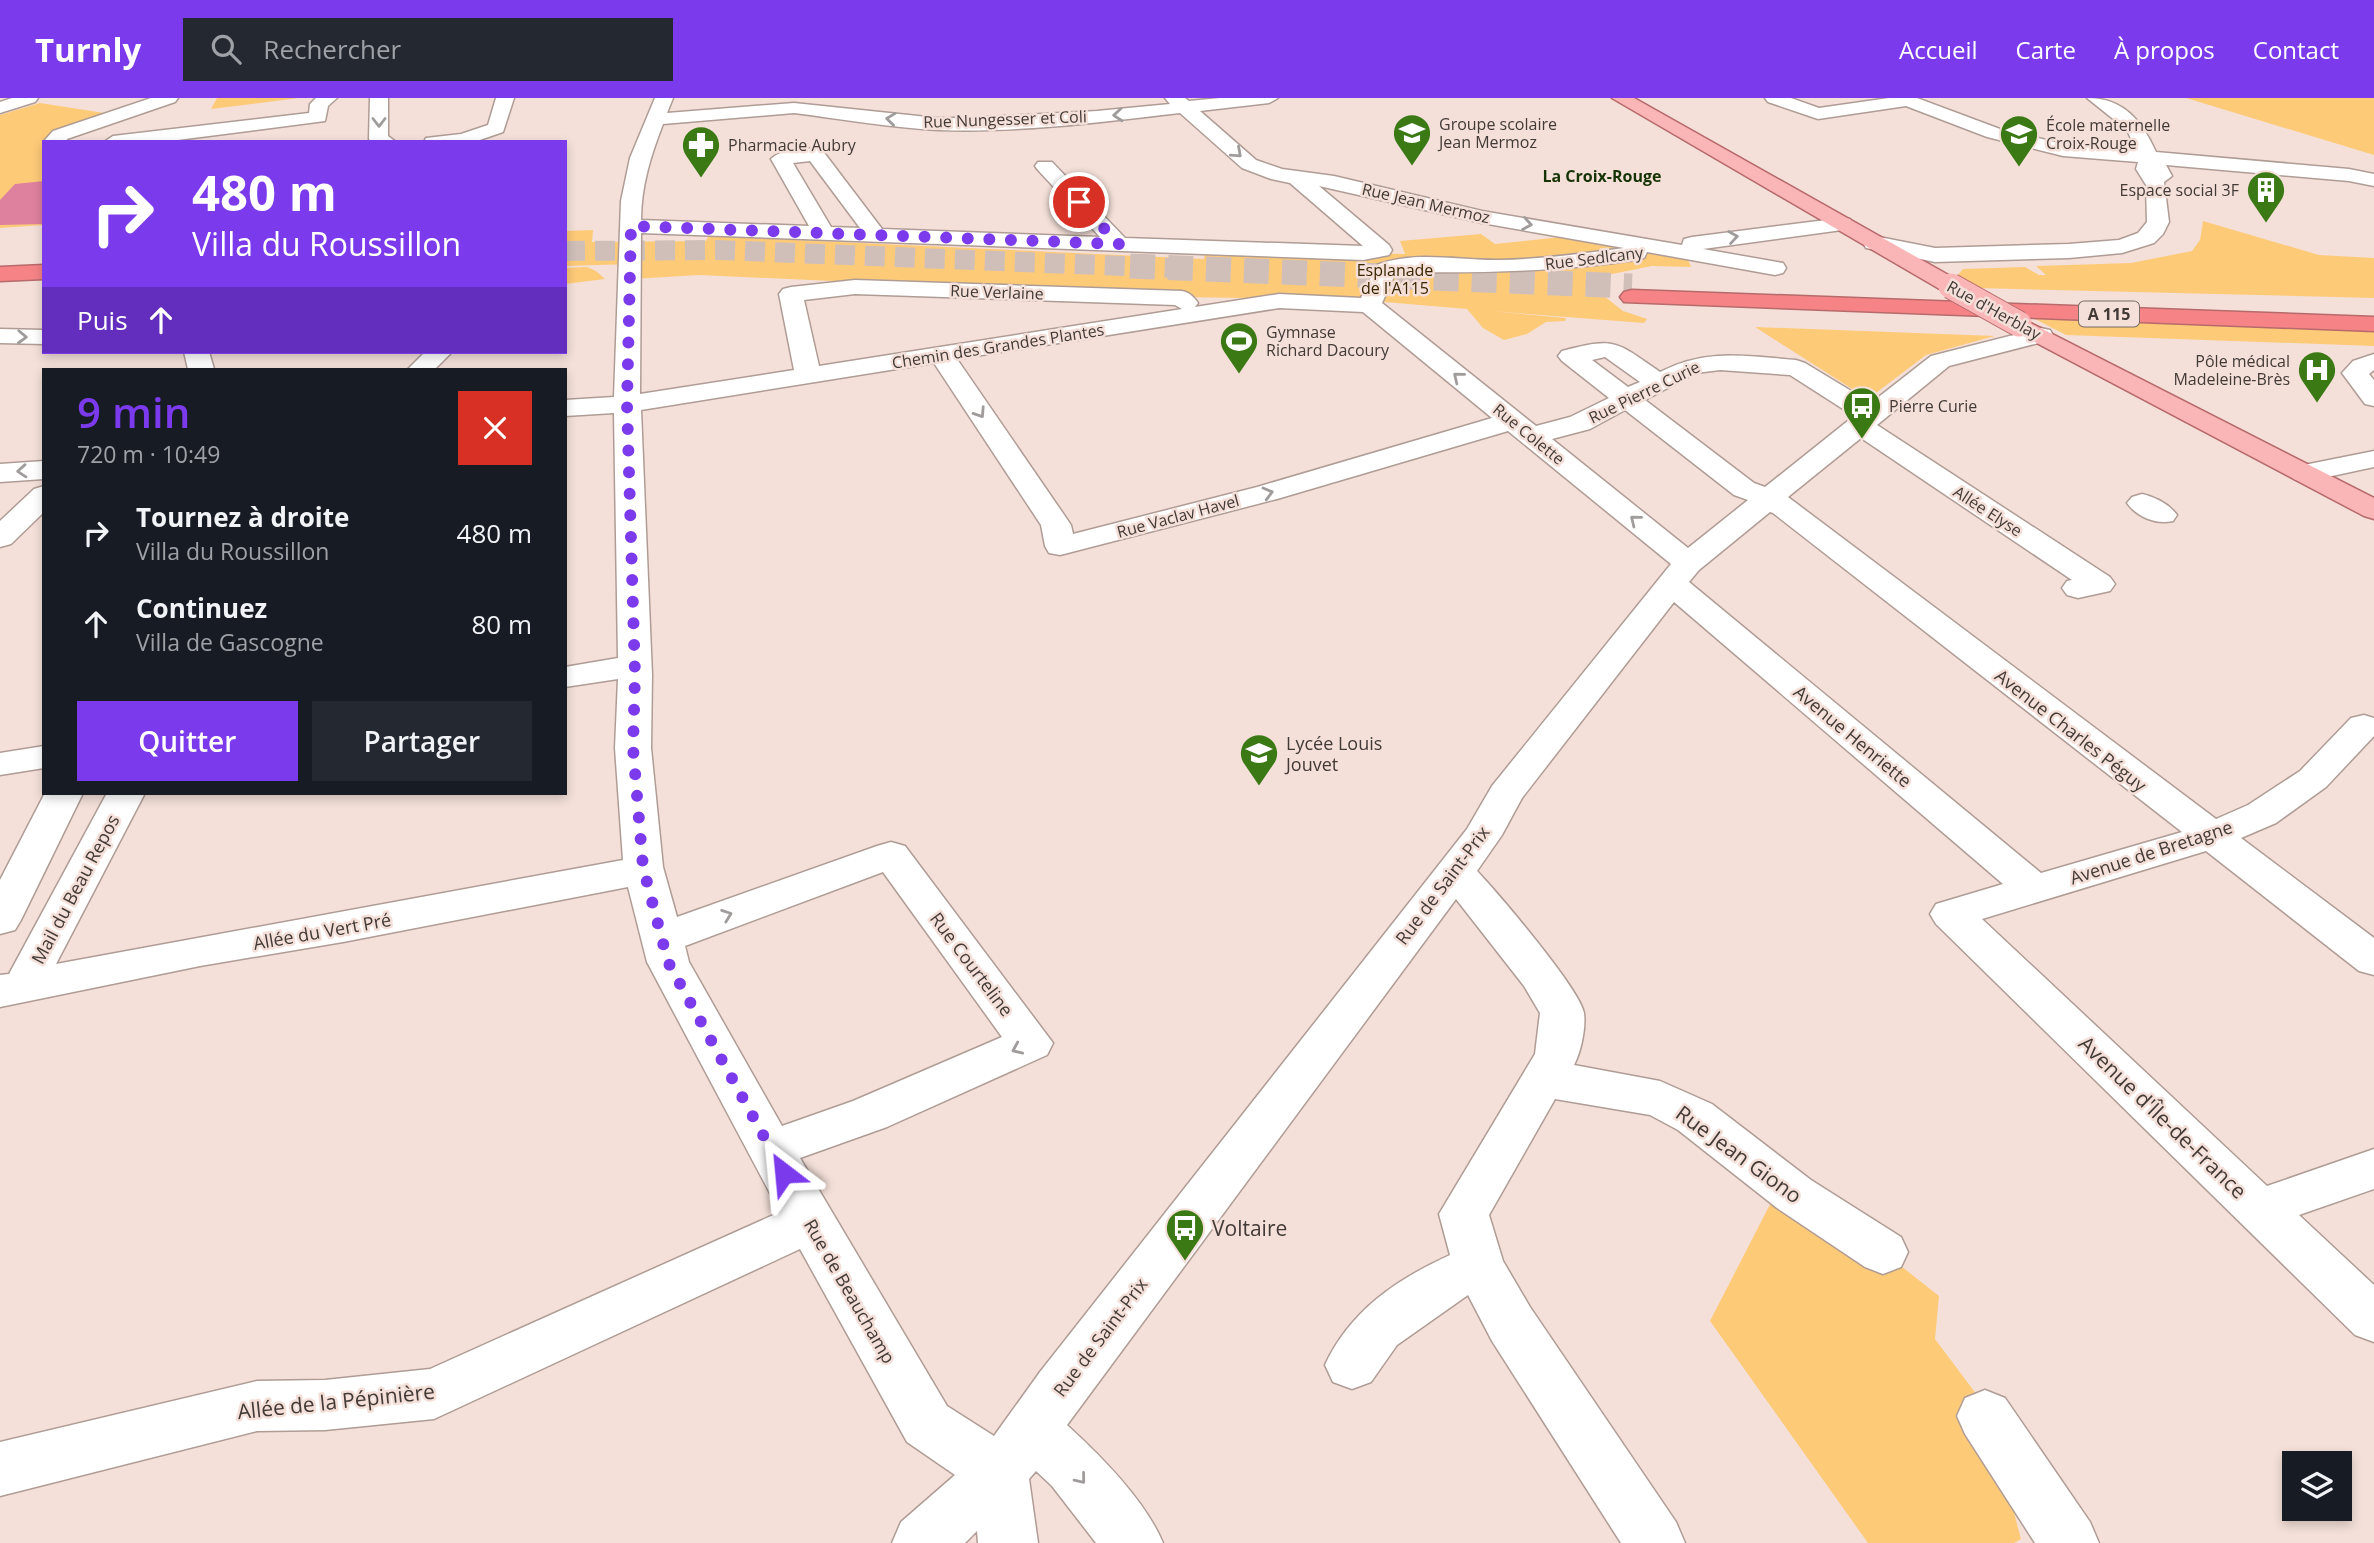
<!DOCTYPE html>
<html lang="fr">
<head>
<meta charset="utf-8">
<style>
  body { margin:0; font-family:"Open Sans",sans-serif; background:#242831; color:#f1f3f6; height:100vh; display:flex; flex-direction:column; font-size:26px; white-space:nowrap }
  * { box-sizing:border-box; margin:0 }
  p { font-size:23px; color:#9ea1a6 }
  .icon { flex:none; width:38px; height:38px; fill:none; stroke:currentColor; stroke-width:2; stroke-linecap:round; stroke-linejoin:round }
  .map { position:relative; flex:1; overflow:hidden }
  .sheet { position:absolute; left:42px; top:270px; width:525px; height:427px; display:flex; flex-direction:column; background:#171b24; border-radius:0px; box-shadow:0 4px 10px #0003 }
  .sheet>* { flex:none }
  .top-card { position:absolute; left:42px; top:42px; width:525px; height:214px; border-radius:0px; box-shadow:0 4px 10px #0003; background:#7c3aed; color:#fff; overflow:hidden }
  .tools { position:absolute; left:2282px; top:1353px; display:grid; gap:14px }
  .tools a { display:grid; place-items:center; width:70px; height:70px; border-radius:0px; background:#171b24; box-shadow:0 4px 10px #0003; font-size:35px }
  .pin { position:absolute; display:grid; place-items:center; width:60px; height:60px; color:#fff; margin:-30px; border:4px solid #fff; border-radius:50%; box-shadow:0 2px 7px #0007 }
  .me { position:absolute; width:77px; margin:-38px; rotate:331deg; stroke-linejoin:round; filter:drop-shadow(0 0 5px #0008) }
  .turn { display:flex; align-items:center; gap:24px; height:147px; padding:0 35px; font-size:32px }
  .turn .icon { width:91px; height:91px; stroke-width:2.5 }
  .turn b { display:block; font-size:49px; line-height:60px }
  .then { display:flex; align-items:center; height:66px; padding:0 35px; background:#0003; gap:14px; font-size:26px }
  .round { display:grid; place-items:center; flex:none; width:74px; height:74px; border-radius:0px; background:#242831 }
  .summary { display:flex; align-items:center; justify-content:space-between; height:119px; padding:0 35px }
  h1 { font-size:42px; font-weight:600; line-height:52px; color:#7c3aed }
  .primary-button { display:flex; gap:14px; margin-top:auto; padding:14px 35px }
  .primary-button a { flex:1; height:80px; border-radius:0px; background:#7c3aed; color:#fff; font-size:28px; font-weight:600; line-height:80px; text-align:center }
  .primary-button a+a { background:#242831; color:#f1f3f6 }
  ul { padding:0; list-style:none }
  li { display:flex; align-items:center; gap:21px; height:91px; padding:0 35px }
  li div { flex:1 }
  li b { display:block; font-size:26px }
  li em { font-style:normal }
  header { display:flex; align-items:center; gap:42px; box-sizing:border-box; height:98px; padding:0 35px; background:#7c3aed; color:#fff }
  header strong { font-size:33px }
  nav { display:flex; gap:38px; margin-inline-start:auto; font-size:24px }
  .search { width:490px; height:63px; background:#242831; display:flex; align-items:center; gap:18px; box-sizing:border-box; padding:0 24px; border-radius:0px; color:#9ea1a6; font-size:26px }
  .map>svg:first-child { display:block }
  .green { fill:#fdca78 }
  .water { fill:#de819f }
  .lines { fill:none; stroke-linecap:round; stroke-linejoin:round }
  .highway-tunnel-far1 { stroke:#d0bfb9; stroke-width:20; stroke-dasharray:20 10; stroke-linecap:butt }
  .highway-tunnel { stroke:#d0bfb9; stroke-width:25; stroke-dasharray:25 13; stroke-linecap:butt }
  .minor-casing { stroke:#af9c95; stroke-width:3 }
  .major-casing { stroke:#b76a6b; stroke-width:3 }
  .highway-casing { stroke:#b76a6b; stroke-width:3 }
  .minor { fill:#fff; fill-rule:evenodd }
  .major { fill:#fab5b7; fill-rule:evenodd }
  .highway { fill:#f68487; fill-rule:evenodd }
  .major-bridge-casing { stroke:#b76a6b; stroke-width:27; stroke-linecap:butt }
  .major-bridge { stroke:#fab5b7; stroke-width:25 }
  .oneway { stroke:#a09c9b }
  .route { stroke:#7c3aed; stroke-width:12; stroke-dasharray:0 21.6 }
  .labels { text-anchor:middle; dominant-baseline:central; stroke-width:5; stroke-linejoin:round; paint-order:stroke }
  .far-street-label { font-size:16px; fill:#423a37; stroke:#f4e0d9 }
  .far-poi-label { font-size:16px; fill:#423a37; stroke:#f4e0d9; text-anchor:start }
  .far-neighbourhood-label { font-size:16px; font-weight:bold; fill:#153304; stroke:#f4e0d9 }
  .far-park-label { font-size:16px; fill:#392500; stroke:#f4e0d9 }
  .shield { fill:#f4e0d9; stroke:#776c68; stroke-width:2 }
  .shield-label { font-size:16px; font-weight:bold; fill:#423a37 }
  .street-label { font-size:18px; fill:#423a37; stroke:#f4e0d9 }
  .poi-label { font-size:18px; fill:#423a37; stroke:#f4e0d9; text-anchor:start }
  .near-street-label { font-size:21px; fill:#423a37; stroke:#f4e0d9 }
  .near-poi-label { font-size:21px; fill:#423a37; stroke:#f4e0d9; text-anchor:start }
</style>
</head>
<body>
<header>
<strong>Turnly</strong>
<div class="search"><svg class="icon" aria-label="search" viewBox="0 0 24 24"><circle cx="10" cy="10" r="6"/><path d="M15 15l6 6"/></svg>Rechercher</div>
<nav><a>Accueil</a><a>Carte</a><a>À propos</a><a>Contact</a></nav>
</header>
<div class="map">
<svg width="2374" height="1445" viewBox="0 0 2374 1445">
  <rect width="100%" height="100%" fill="#f4e0d9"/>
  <path class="green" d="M217 0H299L211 11Z
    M2186 0H2374V57Z
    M40 5 111 16 48 37 44 44V127L0 130V17Z
    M2203 123 2319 157 2374 160V200L1976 190 1957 178 1963 171 2025 169 2039 177H2046L2036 168 2131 165 2192 153 2200 142Z
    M593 132 592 144 706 143 708 139H730L1204 161 1206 150 1405 156 1400 143 1481 136 1495 146 1588 136 1687 159 1691 169 1652 168 1602 178 1604 198 1623 213 1647 221 1644 225 1489 213 1566 220 1565 223 1546 224 1527 236 1504 242 1483 230 1467 211 1361 202 1183 199 699 177 632 181V166L565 168V133Z
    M587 169 596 173 605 181 565 186V170Z
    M2035 221 2374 231V248L2066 237Z
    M1755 229 1995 238 1926 257 1868 301Z
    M1781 1085 1883 1154 1939 1198 1935 1241 1986 1309 2021 1441 2014 1445H1868L1710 1223Z"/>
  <path class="water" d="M44 83V126L0 127V102L15 86Z"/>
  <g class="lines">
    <path class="highway-tunnel-far1" d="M565 153 719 152 1174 170"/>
    <path class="highway-tunnel" d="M1130 168 1632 188"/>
    <g class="minor-casing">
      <path id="minor" d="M12 0H38L35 4 0 15V4Z
        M151 0H178L175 4 67 41 66 44 45 42 53 33Z
        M316 0H337L328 8 325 23 162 44H104L113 38 309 15 310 6Z
        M370 0H388V38L396 44H371L369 41Z
        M496 0H514L503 34 474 44H424L426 40 461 36 488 27Z
        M655 0H673L667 15 794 5 937 20H969L1097 13 1170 6 1165 0H1185L1189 3 1220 0H1278L1269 5 1200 13 1256 62 1282 71 1334 78 1482 113 1682 147 1684 141 1692 139 1842 120 1850 121 1853 126 1850 131 1842 132 1703 151 1783 165 1786 170 1783 175 1775 177 1647 154 1644 160 1636 162C1554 174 1482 175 1400 174L1395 176 1382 205 1536 328 1570 319 1609 300 1562 263 1558 258 1562 253C1616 239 1615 243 1660 274 1706 250 1746 258 1796 262L1805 265 1871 305 1931 258 2041 230 2050 232 2053 237 2050 242 1949 268 1877 327 2110 479 2115 486 2110 493 2078 500 2067 497 2062 490 2067 483 2072 482 1861 340 1788 399 2216 721 2248 707 2300 673 2351 620 2364 617 2374 620V638L2326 689 2276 725 2241 740 2374 840V877L2359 873 2206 753 1982 821 2267 1088 2374 1051V1091L2299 1117 2374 1187V1244L2355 1237 1936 826 1930 816 1936 806 2003 786 1674 504 1522 700 1502 737 1477 773C1497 794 1580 891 1584 915 1586 930 1581 954 1574 967L1660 983 1712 1006 1811 1082 1901 1139 1908 1154 1901 1169 1883 1176 1865 1169 1777 1110 1678 1032 1650 1017 1555 1001 1489 1117 1503 1163 1530 1209 1676 1424 1685 1445H1621L1492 1243 1468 1197 1397 1247 1371 1284 1352 1291 1333 1284 1325 1267C1350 1213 1397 1181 1450 1157L1439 1116 1535 956 1540 915 1524 888 1456 801 1067 1327C1101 1358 1145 1402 1163 1445H1096L1052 1388 1036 1373 1029 1381 1038 1445H978L977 1433 965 1445H892L901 1424 955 1377 907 1344 800 1151 434 1321 325 1332 257 1333 0 1398V1344L257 1283 325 1282 430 1271 780 1114 647 864 628 789 343 844 200 868 0 909V877L9 876 107 695H145L56 866 623 762 615 650 618 581 565 589V569L618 560 614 315 565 318V302L614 299 621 103 630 60ZM794 15C842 21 891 30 939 32 1019 35 1101 24 1180 15L1242 70 1271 81 1290 85 1363 148 1125 140 1052 64H1038L1035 68 1038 72 1100 139 882 131 822 52C809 49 780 51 771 61L809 128 641 122C641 88 651 57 663 26ZM810 63 860 130 831 129 793 65ZM1319 88 1482 125 1624 150C1582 156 1542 161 1500 162 1461 163 1414 152 1377 167L1361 200 1279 196 1195 209 1198 205C1193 198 1190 195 1182 193L855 182 791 189 783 191 779 196 794 272 640 296 641 135 1363 162 1389 157 1392 152 1389 147ZM855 196 1175 207 1182 211 819 268 804 202ZM1279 210 1363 214 1492 320 1257 389 1073 436 1071 427 957 261ZM1605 259 1640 284 1628 289 1592 262ZM934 265 1041 427 1045 448 1049 455 1060 457 1277 401 1508 333 1671 466 1492 688 1467 731 1040 1274 994 1338 947 1308 800 1060 887 1029 1047 957 1053 945 905 748 891 744 877 748 677 819 663 769 651 650 652 577 641 312ZM1720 272 1790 277 1854 318 1765 389 1754 385 1645 302 1696 275ZM1625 312 1734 397 1748 402 1688 450 1552 341 1590 331ZM1770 414 1773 415 2182 734 2041 775 1689 484 1699 472ZM883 774 1002 939 853 1003 782 1028 689 864 685 848Z
        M1765 0H1791L1819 10 1889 0H1917L2000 31 2063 46 2136 52 2127 32 2087 0C2124 0 2142 23 2156 54L2349 71 2374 76V88L2349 83 2166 67 2172 78 2164 84 2169 124 2163 136 2154 145 2122 155 2069 160 1935 164 1866 150 1863 145 1866 140 1874 138 1935 150 2069 146 2119 142 2138 135 2147 124 2146 87 2136 71 2138 64 2063 58 1987 39 1906 8 1818 21 1768 4Z
        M0 231 44 232V246L0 245Z
        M184 254H209L214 271H188Z
        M425 254H452L435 271H408Z
        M2374 256V272L2369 276 2374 282V308L2365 306 2342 275 2353 263Z
        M2374 353V369L2304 384 2294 381 2290 375 2294 369Z
        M44 363V381L0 384V366Z
        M44 388V414L11 446 0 449V423L34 391Z
        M2142 396C2155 399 2169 406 2177 417L2173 423C2156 427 2137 419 2127 405L2132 399Z
        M44 648V670L0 677V655Z
        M45 695H83L21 822 15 832 0 836V782Z
        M1985 1292 2005 1300 2090 1424 2099 1445H2035L1965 1336 1957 1318 1965 1300Z"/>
    </g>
    <g class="major-casing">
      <path id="major" d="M1612 0H1634L1959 183 1963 188 1959 193H1943Z
        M2019 219 2374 400V421L2364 418 2010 231 2007 226 2010 221Z"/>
    </g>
    <g class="highway-casing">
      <path id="highway" d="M44 167V181L0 183V169Z
        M1632 192 2374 219V233L1624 204 1620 199 1624 194Z"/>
    </g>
    <use href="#minor" class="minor"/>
    <use href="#major" class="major"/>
    <use href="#highway" class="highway"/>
    <g class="major-bridge-casing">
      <path id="major-bridge" d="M1951 188 2019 226"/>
    </g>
    <use href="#major-bridge" class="major-bridge"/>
  </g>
  <defs><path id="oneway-chevron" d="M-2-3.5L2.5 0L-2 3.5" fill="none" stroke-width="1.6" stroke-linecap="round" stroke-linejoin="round" transform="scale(1.75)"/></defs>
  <g class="oneway">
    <use href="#oneway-chevron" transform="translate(1118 17) rotate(175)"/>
    <use href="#oneway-chevron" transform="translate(891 21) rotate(-173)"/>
    <use href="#oneway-chevron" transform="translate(379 24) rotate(90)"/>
    <use href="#oneway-chevron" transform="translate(1237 55) rotate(42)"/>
    <use href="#oneway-chevron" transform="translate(1527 126) rotate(9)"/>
    <use href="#oneway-chevron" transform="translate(1733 139) rotate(-9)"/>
    <use href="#oneway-chevron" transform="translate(22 239) rotate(2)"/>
    <use href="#oneway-chevron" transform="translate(1458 279) rotate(-141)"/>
    <use href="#oneway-chevron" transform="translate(980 315) rotate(57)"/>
    <use href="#oneway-chevron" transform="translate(22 373) rotate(176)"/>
    <use href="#oneway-chevron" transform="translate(1268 395) rotate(-15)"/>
    <use href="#oneway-chevron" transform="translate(1635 422) rotate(-141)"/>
    <use href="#oneway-chevron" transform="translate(727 817) rotate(-20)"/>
    <use href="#oneway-chevron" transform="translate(1017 951) rotate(156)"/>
    <use href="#oneway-chevron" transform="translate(1081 1381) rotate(51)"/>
  </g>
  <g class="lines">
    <path class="route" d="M784 1075 668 864 643 769 633 650 635 577 627 306 631 128 1119 146 1079 104"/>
  </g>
  <defs>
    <g id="school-pin" transform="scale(2.0125)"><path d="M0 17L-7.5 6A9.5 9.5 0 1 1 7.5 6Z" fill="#3b7915" stroke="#f4e0d9"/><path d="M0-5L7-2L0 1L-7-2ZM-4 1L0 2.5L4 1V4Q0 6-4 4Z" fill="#fff"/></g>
    <g id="pharmacy-pin" transform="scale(2.0125)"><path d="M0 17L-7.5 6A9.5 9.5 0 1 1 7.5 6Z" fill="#3b7915" stroke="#f4e0d9"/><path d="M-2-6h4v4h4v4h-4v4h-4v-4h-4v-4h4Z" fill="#fff"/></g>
    <g id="building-pin" transform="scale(2.0125)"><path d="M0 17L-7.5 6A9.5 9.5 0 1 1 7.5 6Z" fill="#3b7915" stroke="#f4e0d9"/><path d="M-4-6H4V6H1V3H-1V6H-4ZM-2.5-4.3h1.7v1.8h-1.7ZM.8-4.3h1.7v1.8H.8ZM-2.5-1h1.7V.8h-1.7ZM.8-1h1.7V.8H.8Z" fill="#fff"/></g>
    <g id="stadium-pin" transform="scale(2.0125)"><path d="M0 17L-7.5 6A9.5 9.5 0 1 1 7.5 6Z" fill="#3b7915" stroke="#f4e0d9"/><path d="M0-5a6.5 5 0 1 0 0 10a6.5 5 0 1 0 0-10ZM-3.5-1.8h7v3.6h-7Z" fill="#fff"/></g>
    <g id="hospital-pin" transform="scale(2.0125)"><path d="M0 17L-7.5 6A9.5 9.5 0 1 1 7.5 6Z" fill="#3b7915" stroke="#f4e0d9"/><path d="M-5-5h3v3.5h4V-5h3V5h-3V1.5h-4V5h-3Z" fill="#fff"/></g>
    <g id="bus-pin" transform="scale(2.0125)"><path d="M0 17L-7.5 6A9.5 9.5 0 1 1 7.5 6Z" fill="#3b7915" stroke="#f4e0d9"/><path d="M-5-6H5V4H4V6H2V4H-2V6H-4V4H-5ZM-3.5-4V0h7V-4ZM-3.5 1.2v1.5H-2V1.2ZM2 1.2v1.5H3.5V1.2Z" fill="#fff"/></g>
  </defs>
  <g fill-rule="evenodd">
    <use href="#school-pin" x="1412" y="35"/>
    <use href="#school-pin" x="2019" y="36"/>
    <use href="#pharmacy-pin" x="701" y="47"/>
    <use href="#building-pin" x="2266" y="92"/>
    <use href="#stadium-pin" x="1239" y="243"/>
    <use href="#hospital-pin" x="2317" y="272"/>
    <use href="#bus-pin" x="1862" y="308"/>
    <use href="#school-pin" x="1259" y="655"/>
    <use href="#bus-pin" x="1185" y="1130"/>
  </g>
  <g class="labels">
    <g class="far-street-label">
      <text transform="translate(1005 21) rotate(-2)">Rue Nungesser et Coli</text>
      <text transform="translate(1426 105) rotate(13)">Rue Jean Mermoz</text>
      <text transform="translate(1594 160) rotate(-7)">Rue Sedlcany</text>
      <text transform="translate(997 194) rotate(2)">Rue Verlaine</text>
      <text transform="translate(1994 212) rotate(29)">Rue d'Herblay</text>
      <text transform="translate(998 248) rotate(-9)">Chemin des Grandes Plantes</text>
      <text transform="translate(1644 294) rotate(-26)">Rue Pierre Curie</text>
      <text transform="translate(1529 336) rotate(39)">Rue Colette</text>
      <text transform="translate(1988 413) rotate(33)">Allée Elyse</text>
      <text transform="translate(1178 418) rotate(-15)">Rue Vaclav Havel</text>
    </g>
    <g class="far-poi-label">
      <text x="1439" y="26">Groupe scolaire<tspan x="1439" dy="18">Jean Mermoz</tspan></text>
      <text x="2046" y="27">École maternelle<tspan x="2046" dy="18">Croix-Rouge</tspan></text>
      <text x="728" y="47">Pharmacie Aubry</text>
      <text x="2239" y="92" text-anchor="end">Espace social 3F</text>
      <text x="1266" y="234">Gymnase<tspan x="1266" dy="18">Richard Dacoury</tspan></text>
      <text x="2290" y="263" text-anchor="end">Pôle médical<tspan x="2290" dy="18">Madeleine-Brès</tspan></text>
      <text x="1889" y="308">Pierre Curie</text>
    </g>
    <g class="far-neighbourhood-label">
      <text x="1602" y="78">La Croix-Rouge</text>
    </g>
    <g class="far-park-label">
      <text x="1395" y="172">Esplanade<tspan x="1395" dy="18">de l'A115</tspan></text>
    </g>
    <rect class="shield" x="2079" y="203.5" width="60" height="25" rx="5"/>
    <g class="shield-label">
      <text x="2109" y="216">A 115</text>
    </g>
    <g class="street-label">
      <text transform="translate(2071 632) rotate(38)">Avenue Charles Péguy</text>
      <text transform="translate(1853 638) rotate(40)">Avenue Henriette</text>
      <text transform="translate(2151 754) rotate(-18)">Avenue de Bretagne</text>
      <text transform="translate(1442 787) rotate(-53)">Rue de Saint-Prix</text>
      <text transform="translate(75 791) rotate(-62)">Mail du Beau Repos</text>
      <text transform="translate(322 833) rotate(-10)">Allée du Vert Pré</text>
      <text transform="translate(972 866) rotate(53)">Rue Courteline</text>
      <text transform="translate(850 1193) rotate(60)">Rue de Beauchamp</text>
      <text transform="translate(1100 1239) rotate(-53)">Rue de Saint-Prix</text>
    </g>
    <g class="poi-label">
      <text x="1286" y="645">Lycée Louis<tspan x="1286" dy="21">Jouvet</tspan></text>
    </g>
    <g class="near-street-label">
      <text transform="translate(2163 1019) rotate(44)">Avenue d'Île-de-France</text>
      <text transform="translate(1739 1056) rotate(36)">Rue Jean Giono</text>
      <text transform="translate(336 1303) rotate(-6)">Allée de la Pépinière</text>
    </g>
    <g class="near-poi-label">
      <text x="1212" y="1130">Voltaire</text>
    </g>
  </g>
</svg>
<div class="tools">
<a><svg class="icon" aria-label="layers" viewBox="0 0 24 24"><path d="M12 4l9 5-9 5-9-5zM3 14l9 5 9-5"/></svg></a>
</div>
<div class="pin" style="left:1079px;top:104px;background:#d93025"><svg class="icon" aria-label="arrive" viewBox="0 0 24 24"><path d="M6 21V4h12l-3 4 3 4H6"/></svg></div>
<svg class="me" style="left:784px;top:1075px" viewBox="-20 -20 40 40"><path d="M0-17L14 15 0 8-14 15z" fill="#7c3aed" stroke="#fff" stroke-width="4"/></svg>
<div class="top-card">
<div class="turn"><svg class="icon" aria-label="right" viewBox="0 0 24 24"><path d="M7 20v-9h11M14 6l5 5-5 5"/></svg><div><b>480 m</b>Villa du Roussillon</div></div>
<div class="then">Puis<svg class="icon" aria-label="ahead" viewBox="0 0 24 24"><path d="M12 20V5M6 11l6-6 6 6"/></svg></div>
</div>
<section class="sheet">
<div class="summary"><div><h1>9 min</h1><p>720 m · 10:49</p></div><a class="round" style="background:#d93025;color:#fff"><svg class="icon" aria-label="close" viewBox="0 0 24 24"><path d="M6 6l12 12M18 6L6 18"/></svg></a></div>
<ul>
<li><svg class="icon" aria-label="right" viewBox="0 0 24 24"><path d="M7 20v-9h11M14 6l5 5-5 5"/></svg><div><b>Tournez à droite</b><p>Villa du Roussillon</p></div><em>480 m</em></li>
<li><svg class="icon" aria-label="ahead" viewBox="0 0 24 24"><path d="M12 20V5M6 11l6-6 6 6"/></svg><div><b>Continuez</b><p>Villa de Gascogne</p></div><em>80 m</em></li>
</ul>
<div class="primary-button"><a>Quitter</a><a>Partager</a></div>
</section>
</div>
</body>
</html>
